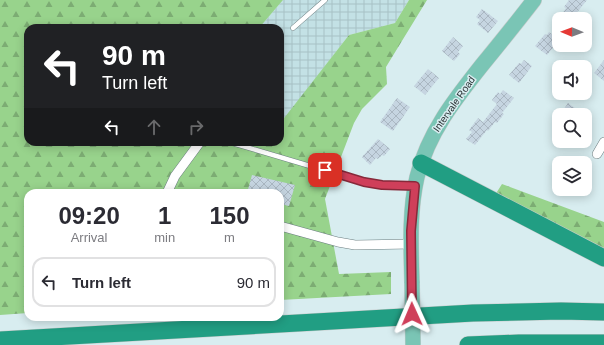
<!DOCTYPE html>
<html lang="en">
<head>
<meta charset="utf-8">
<style>
  body { margin:0; font-family:Helvetica,sans-serif; background:#f7f7f7; color:#2b2b33; height:100vh; display:flex; flex-direction:column; font-size:15px; white-space:nowrap }
  * { box-sizing:border-box; margin:0 }
  p { font-size:13px; color:#7c7c81 }
  .icon { flex:none; width:22px; height:22px; fill:none; stroke:currentColor; stroke-width:2; stroke-linecap:round; stroke-linejoin:round }
  .map { position:relative; flex:1; overflow:hidden }
  .side { position:absolute; left:24px; top:189px; width:260px; height:132px; display:flex; flex-direction:column; background:#fff; border-radius:12px; box-shadow:0 2px 10px #0003 }
  .side>* { flex:none }
  .guide { position:absolute; left:24px; top:24px; width:260px; height:122px; border-radius:12px; box-shadow:0 2px 10px #0003; background:#202124; color:#fff; overflow:hidden }
  .needle { width:26px; rotate:271deg }
  .fabs { position:absolute; left:552px; top:12px; display:grid; gap:8px }
  .fabs a { display:grid; place-items:center; width:40px; height:40px; border-radius:8px; background:#fff; box-shadow:0 2px 10px #0003; font-size:20px }
  .pin { position:absolute; display:grid; place-items:center; width:34px; height:34px; color:#fff; margin:-17px; border-radius:8px; box-shadow:0 2px 6px #0006 }
  .me { position:absolute; width:44px; margin:-22px; rotate:359deg; stroke-linejoin:round; filter:drop-shadow(0 0 3px #0008) }
  .turn { display:flex; align-items:center; gap:14px; height:84px; padding:0 12px; font-size:18px }
  .turn .icon { width:52px; height:52px; stroke-width:2.5 }
  .turn b { display:block; font-size:28px; line-height:34px }
  .lanes { display:flex; align-items:center; height:38px; padding:0 12px; background:#0003; justify-content:center; gap:20px; direction:ltr }
  .lanes .off { opacity:.35 }
  .eta { display:flex; justify-content:space-evenly; align-items:center; height:68px; text-align:center }
  .eta b { font-size:24px; font-weight:700; line-height:28px }
  ul { padding:0; list-style:none }
  li { display:flex; align-items:center; gap:12px; height:50px; margin:0 8px 6px; padding:0 4px; border:2px solid #e1e1e2; border-radius:12px }
  li div { flex:1 }
  li b { display:block; font-size:15px }
  li em { font-style:normal }
  .map>svg:first-child { display:block }
  .industrial { fill:url(#industrial-grid) }
  .forest { fill:url(#forest-firs) }
  .building { fill:url(#building-cross-hatch) }
  .lines { fill:none; stroke-linecap:round; stroke-linejoin:round }
  .lane-casing { stroke:#6b7e80; stroke-width:5.5 }
  .street-casing { stroke:#6b7e80; stroke-width:10 }
  .primary-casing { stroke:#c8caca; stroke-width:16 }
  .highway-casing { stroke:#c8caca; stroke-width:18 }
  .lane { stroke:#fff; stroke-width:4.5 }
  .street { stroke:#fff; stroke-width:9 }
  .primary { stroke:#7ac5b5; stroke-width:15 }
  .highway { stroke:#219e83; stroke-width:17 }
  .primary-bridge-casing { stroke:#c8caca; stroke-width:16; stroke-linecap:butt }
  .primary-bridge { stroke:#7ac5b5; stroke-width:15 }
  .route-casing { stroke:#87293a; stroke-width:10 }
  .route { stroke:#cf3f5a; stroke-width:7 }
  .labels { text-anchor:middle; dominant-baseline:central; stroke-width:3; stroke-linejoin:round; paint-order:stroke }
  .street-label { font-size:10px; fill:#2b3335; stroke:#d8edf0 }
</style>
</head>
<body>
<div class="map">
<svg width="604" height="345" viewBox="0 0 604 345">
  <defs>
    <pattern id="industrial-grid" width="8" height="8" patternUnits="userSpaceOnUse"><rect width="8" height="8" fill="#c3e1e5"/><path d="M0 4h8M4 0v8" fill="none" stroke="#a8c2c5"/></pattern>
    <pattern id="forest-firs" width="22" height="20" patternUnits="userSpaceOnUse"><rect width="22" height="20" fill="#98d38c"/><path d="M5 1l3.5 6h-7zM16 11l3.5 6h-7z" fill="#7cac73"/></pattern>
    <pattern id="building-cross-hatch" width="8" height="8" patternUnits="userSpaceOnUse"><rect width="8" height="8" fill="#c6d5e1"/><path d="M0 0l8 8M0 8l8-8" fill="none" stroke="#aab7c2"/></pattern>
  </defs>
  <rect width="100%" height="100%" fill="#d8edf0"/>
  <path class="industrial" d="M283 0H409L395 23 349 35 281 123 280 122V28H259Z"/>
  <path class="forest" d="M0 0H283L259 28H28V142H280V122H281L349 35 395 23 409 0H427L386 67 387 84 362 109 354 123 325 199 339 274 391 272V294L280 300V193H28V313L0 315Z
    M502 184 604 222V249L495 195Z"/>
  <path class="building" d="M569 0H587L575 15 573 13 569 19H565L561 16 566 8 564 7Z
    M482 9 498 21 488 33 477 24 480 20 476 17Z
    M549 32 558 38 554 42 556 44 547 55 535 46 545 34 547 35Z
    M453 37 463 46 458 52 460 54 454 61 442 51Z
    M524 60 532 66 519 83 509 75 519 63 521 64Z
    M604 60V81L594 73Z
    M428 69 439 78 425 95 414 86Z
    M503 90 514 98 502 113 504 114 497 123 495 122 488 131 487 130 475 145 466 139 472 132 469 130 478 118 483 122 497 104 492 100 498 92 500 94Z
    M397 98 410 107 393 131 380 122Z
    M568 103 576 109 572 115H560Z
    M378 139 390 149 384 156 382 155 378 159 376 158 370 165 362 157Z
    M252 175 295 185 289 206 280 204V193H247Z"/>
  <g class="lines">
    <g class="lane-casing">
      <path id="lane" d="M293 28 325 0
        M229 142 364 182 382 185 414 186"/>
    </g>
    <g class="street-casing">
      <path id="street" d="M597 154 604 142
        M167 193 175 176 200 142
        M280 226 338 242 355 245 411 244"/>
    </g>
    <g class="primary-casing">
      <path id="primary" d="M412 283C411 248 409 212 417 177 428 133 455 99 482 65 500 43 517 22 534 0"/>
    </g>
    <g class="highway-casing">
      <path id="highway" d="M421 163 604 258
        M0 340 473 313 561 311 604 312
        M468 345 519 343H604"/>
    </g>
    <use href="#lane" class="lane"/>
    <use href="#street" class="street"/>
    <use href="#primary" class="primary"/>
    <use href="#highway" class="highway"/>
    <g class="primary-bridge-casing">
      <path id="primary-bridge" d="M412 283 413 345"/>
    </g>
    <use href="#primary-bridge" class="primary-bridge"/>
  </g>
  <g class="lines">
    <g class="route-casing">
      <path id="route" d="M325 170 364 182 382 185 415 186 411 231 412 314"/>
    </g>
    <use href="#route" class="route"/>
  </g>
  <g class="labels">
    <g class="street-label">
      <text transform="translate(454 104) rotate(-55)">Intervale Road</text>
    </g>
  </g>
</svg>
<div class="fabs">
<a><svg class="needle" viewBox="-14 -14 28 28"><path d="M0-13l5 13h-10z" fill="#e53935"/><path d="M0 13l5-13h-10z" fill="#7c7c81"/></svg></a>
<a><svg class="icon" aria-label="sound" viewBox="0 0 24 24"><path d="M4 9h4l5-4v14l-5-4H4zM17 9q2 3 0 6"/></svg></a>
<a><svg class="icon" aria-label="search" viewBox="0 0 24 24"><circle cx="10" cy="10" r="6"/><path d="M15 15l6 6"/></svg></a>
<a><svg class="icon" aria-label="layers" viewBox="0 0 24 24"><path d="M12 4l9 5-9 5-9-5zM3 14l9 5 9-5"/></svg></a>
</div>
<div class="pin" style="left:325px;top:170px;background:#d93025"><svg class="icon" aria-label="arrive" viewBox="0 0 24 24"><path d="M6 21V4h12l-3 4 3 4H6"/></svg></div>
<svg class="me" style="left:412px;top:314px" viewBox="-20 -20 40 40"><path d="M0-17L14 15 0 8-14 15z" fill="#cf3f5a" stroke="#fff" stroke-width="4"/></svg>
<div class="guide">
<div class="turn"><svg class="icon" aria-label="left" viewBox="0 0 24 24"><path d="M17 20v-9H6M10 6l-5 5 5 5"/></svg><div><b>90 m</b>Turn left</div></div>
<div class="lanes"><svg class="icon" aria-label="left" viewBox="0 0 24 24"><path d="M17 20v-9H6M10 6l-5 5 5 5"/></svg><svg class="icon off" aria-label="ahead" viewBox="0 0 24 24"><path d="M12 20V5M6 11l6-6 6 6"/></svg><svg class="icon off" aria-label="right" viewBox="0 0 24 24"><path d="M7 20v-9h11M14 6l5 5-5 5"/></svg></div>
</div>
<section class="side">
<div class="eta">
<div><b>09:20</b><p>Arrival</p></div>
<div><b>1</b><p>min</p></div>
<div><b>150</b><p>m</p></div>
</div>
<ul>
<li><svg class="icon" aria-label="left" viewBox="0 0 24 24"><path d="M17 20v-9H6M10 6l-5 5 5 5"/></svg><div><b>Turn left</b></div><em>90 m</em></li>
</ul>
</section>
</div>
</body>
</html>
